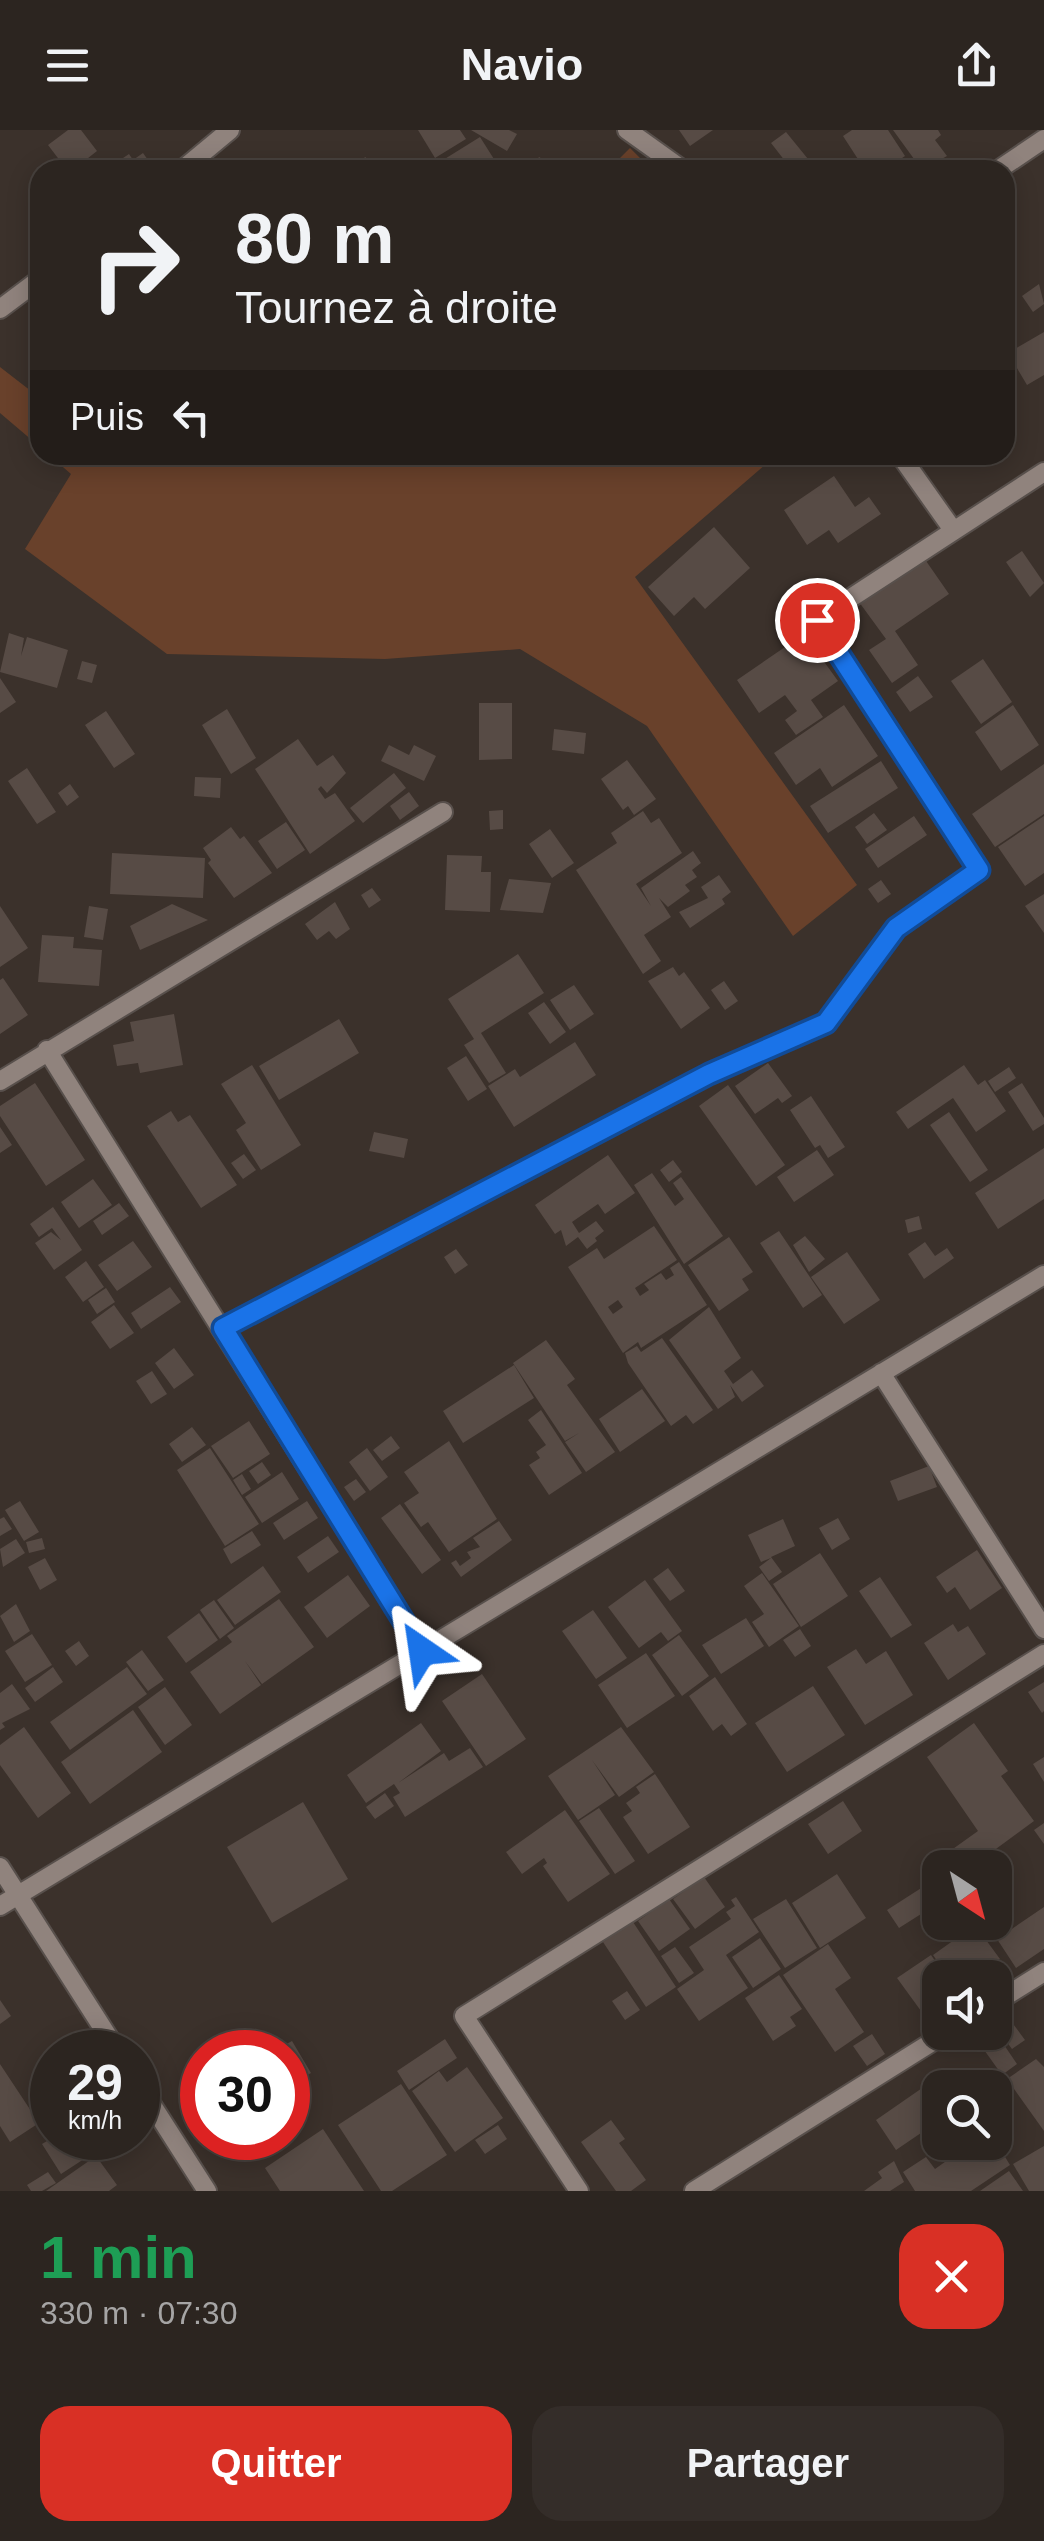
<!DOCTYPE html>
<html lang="fr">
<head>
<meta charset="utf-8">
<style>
  body { margin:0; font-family:Helvetica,sans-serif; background:#342d29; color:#f1f3f6; height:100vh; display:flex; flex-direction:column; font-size:38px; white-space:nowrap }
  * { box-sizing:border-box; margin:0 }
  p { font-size:32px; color:#a6a5a5 }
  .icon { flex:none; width:55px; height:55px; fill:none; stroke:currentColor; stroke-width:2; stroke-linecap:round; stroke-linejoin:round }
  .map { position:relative; height:2061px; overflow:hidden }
  .drawer { display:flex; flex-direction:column; background:#2c2520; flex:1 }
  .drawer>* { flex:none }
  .top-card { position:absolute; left:30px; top:30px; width:985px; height:305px; border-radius:30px; box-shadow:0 5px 25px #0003,0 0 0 2px #48423e; background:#2c2520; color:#f1f3f6; overflow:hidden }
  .needle { width:65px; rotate:144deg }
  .tools { position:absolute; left:922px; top:1720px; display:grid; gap:20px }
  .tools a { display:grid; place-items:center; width:90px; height:90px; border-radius:20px; background:#2c2520; box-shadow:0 5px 25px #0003,0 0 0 2px #48423e; font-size:50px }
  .speed { position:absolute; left:30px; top:1900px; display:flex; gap:20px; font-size:50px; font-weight:700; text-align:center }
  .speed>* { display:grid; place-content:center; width:130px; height:130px; border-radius:50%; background:#2c2520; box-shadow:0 5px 25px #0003,0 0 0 2px #48423e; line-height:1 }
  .speed small { font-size:25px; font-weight:400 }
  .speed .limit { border:15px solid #d22; background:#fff; color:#111 }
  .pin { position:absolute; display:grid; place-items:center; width:85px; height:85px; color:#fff; margin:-42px; border:5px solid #fff; border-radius:50%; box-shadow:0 2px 10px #0007 }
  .me { position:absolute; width:110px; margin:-55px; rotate:328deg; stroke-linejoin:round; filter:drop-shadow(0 0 8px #0008) }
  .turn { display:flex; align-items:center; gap:35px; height:210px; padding:0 40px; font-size:45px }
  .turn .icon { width:130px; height:130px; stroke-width:2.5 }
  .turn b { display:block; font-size:70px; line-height:85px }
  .then { display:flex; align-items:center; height:95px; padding:0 40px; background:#0003; gap:20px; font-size:38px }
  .round { display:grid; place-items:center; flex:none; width:105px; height:105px; border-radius:30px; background:#342d29 }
  .headline { display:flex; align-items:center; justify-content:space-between; height:170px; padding:0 40px }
  h1 { font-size:60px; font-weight:800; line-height:75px; color:#1e9e55 }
  .action { display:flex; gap:20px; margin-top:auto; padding:20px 40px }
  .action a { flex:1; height:115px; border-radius:30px; background:#d93025; color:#fff; font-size:40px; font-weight:800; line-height:115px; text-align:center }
  .action a+a { background:#342d29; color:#f1f3f6 }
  header { display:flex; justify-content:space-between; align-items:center; height:130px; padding:0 40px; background:#2c2520; font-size:45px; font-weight:800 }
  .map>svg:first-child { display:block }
  .green { fill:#69412b }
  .building { fill:#574b45; fill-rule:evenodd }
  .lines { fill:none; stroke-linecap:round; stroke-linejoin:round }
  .minor-casing { stroke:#58504c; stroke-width:22 }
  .minor { stroke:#90837d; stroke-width:18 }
  .route-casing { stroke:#114b97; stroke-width:25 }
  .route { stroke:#1a73e8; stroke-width:18 }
</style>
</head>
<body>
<header><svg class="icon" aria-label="menu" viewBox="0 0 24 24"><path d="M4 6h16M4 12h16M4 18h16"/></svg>Navio<svg class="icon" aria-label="share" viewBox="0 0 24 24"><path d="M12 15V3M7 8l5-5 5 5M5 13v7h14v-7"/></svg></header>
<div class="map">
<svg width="1044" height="2061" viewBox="0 0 1044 2061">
  <rect width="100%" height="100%" fill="#3b312b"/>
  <path class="green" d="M630 18 652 40H608Z
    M0 237 40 268V317L0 283Z
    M49 325H140L162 335 194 325H759L765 335 635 447 857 755 793 806 647 596 520 519 385 529 167 524 25 419 71 344Z"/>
  <path class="building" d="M68 0H81L97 21 73 40H67L48 15Z
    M418 0H460L466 9 435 28Z
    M471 0H509L517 4 507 21Z
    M679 0H713L690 16Z
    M852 0H888L905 26 885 40H865L843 6Z
    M893 0H938L941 5 935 10 947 26 922 40Z
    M786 2 817 40H792L771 13Z
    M480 7 499 37 493 40H427Z
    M143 23 148 30 131 40 123 28 129 24 133 30Z
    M365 27 384 40H356Z
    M539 27 561 40H531Z
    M1039 154 1044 174 1033 182 1022 166Z
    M1044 202V245L1027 255 1008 223Z
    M834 346 855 377 869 367 881 384 838 413 829 400 807 415 784 380Z
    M714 397 750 438 705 479 694 467 674 486 648 457Z
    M1022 421 1044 453 1030 467 1006 432Z
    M924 428 949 464 895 501 918 535 892 553 869 520 886 509 859 472Z
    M9 503 24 508 21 526 27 507 68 520 57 558 0 542Z
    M804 504 838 551 811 570 823 587 796 605 785 590 797 581 785 565 759 583 737 550Z
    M983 529 1012 572 981 594 951 551Z
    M82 531 97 535 92 553 77 549Z
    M918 546 933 567 910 582 896 562Z
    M0 548 16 572 0 583Z
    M479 573H512V629L479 630Z
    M844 575 878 626 832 657 820 638 796 655 774 623Z
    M1013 575 1039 615 1001 641 975 602Z
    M227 579 256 628 231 644 202 595Z
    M106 581 135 624 114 638 85 595Z
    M554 599 586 603 584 624 552 620Z
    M298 609 317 636 333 625 346 643 327 663 321 656 318 659 325 669 335 663 355 691 310 724 255 639Z
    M389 615 409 625 414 615 436 626 424 651 381 631Z
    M627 630 656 669 634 685 628 676 623 680 601 649Z
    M881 631 898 658 828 703 810 676Z
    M1044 634V684L995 717 972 684Z
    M27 638 56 682 37 694 8 651Z
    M394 643 406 658 363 693 350 678Z
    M195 647 221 648 220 668 194 666Z
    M70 654 79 667 67 676 58 663Z
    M409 662 419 676 400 690 390 676Z
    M503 680V699L490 700 489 681Z
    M643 681 651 693 659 688 682 723 636 754 651 776 641 758 693 721 701 733 692 740 697 747 685 755 690 761 668 777 659 768 671 787 644 805 661 831 643 844 576 740 617 713 611 703Z
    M874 683 887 700 867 714 855 697Z
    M914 686 927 705 878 738 865 719Z
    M1044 686V743L1025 756 998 717Z
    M286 692 305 720 277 739 258 711Z
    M231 697 240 709 244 706 272 743 234 768 208 733 211 730 203 718Z
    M550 699 574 733 552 748 529 714Z
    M112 723 205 728 203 768 110 764Z
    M447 725 482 726 481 742H491L490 782 445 780Z
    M719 745 731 762 722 769 725 774 690 798 679 782 708 768 701 757Z
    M509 749 551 753 543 783 500 780Z
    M881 750 891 764 878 773 868 759Z
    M372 758 381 770 369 778 361 765Z
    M1044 764V803L1025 776Z
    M335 772 350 799 336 809 329 801 317 810 305 794Z
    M172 774 208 790 140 820 130 796Z
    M0 776 28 818 0 837Z
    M89 776 108 779 103 810 84 807Z
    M42 805 74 807 73 818 102 820 99 856 38 852Z
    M518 824 544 863 481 903 506 943 489 953 464 915 474 909 448 869Z
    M673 837 679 846 684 842 710 878 681 899 648 851Z
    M3 848 28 885 0 904V850Z
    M724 851 738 871 725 880 711 860Z
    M574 855 594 884 570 900 550 870Z
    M544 872 566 902 550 914 528 883Z
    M174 884 183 935 140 943 138 933 117 936 113 915 134 911 130 892Z
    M339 889 359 923 279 970 259 936Z
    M575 912 596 945 514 997 488 956 515 939 520 947Z
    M466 926 487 959 468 971 447 938Z
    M768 933 792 966 782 973 778 968 755 984 735 956Z
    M252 935 301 1015 261 1040 236 1000 246 993 221 954Z
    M964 935 978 955 985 950 1006 981 976 1002 953 968 908 999 896 982Z
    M1009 937 1016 948 995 962 988 951Z
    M35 953 85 1030 46 1056 0 986V976Z
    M1022 953 1044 988V994L1033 1001 1008 962Z
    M728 955 785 1035 756 1056 699 976Z
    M811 966 845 1017 828 1028 820 1015 815 1018 790 980Z
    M171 981 178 992 190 985 237 1055 201 1078 147 996Z
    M949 982 988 1040 970 1052 930 995Z
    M0 997 12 1015 0 1023Z
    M374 1002 408 1009 404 1028 369 1021Z
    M1044 1018V1069L998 1099 975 1063Z
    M817 1020 834 1045 794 1072 777 1047Z
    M244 1024 256 1040 243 1049 231 1033Z
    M608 1025 635 1063 605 1084 598 1074 572 1092 579 1103 596 1091 604 1101 595 1108 597 1111 587 1119 578 1107 566 1116 561 1100 555 1104 535 1075Z
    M673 1030 682 1042 669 1052 660 1040Z
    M652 1043 675 1076 684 1069 673 1053 681 1047 723 1106 684 1134 634 1055Z
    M93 1049 112 1075 79 1098 61 1072Z
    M119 1073 129 1086 102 1105 93 1091Z
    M53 1077 82 1120 54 1140 35 1113 51 1102 61 1110 52 1098 39 1107 30 1094Z
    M919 1086 922 1099 908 1103 905 1090Z
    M654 1096 677 1130 635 1158 640 1166 649 1160 644 1154 661 1143 666 1150 674 1145 670 1138 679 1132 707 1175 641 1218 638 1212 623 1223 568 1137 597 1118 604 1129ZM618 1170 623 1177 613 1184 608 1177Z
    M779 1101 822 1165 803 1178 760 1113Z
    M805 1106 825 1129 809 1142 793 1115Z
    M729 1107 753 1142 742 1149 749 1160 719 1181 688 1135Z
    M133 1111 152 1137 117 1161 98 1135Z
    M925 1112 935 1126 947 1118 954 1128 924 1149 908 1124Z
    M456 1119 468 1135 455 1144 444 1127Z
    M847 1122 880 1170 844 1194 811 1147Z
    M86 1131 104 1157 83 1172 65 1147Z
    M170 1157 181 1172 141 1199 131 1183Z
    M106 1158 115 1172 97 1184 88 1170Z
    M114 1175 134 1203 110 1219 91 1192Z
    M709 1177 741 1228 724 1241 733 1254 752 1240 764 1256 742 1272 730 1255 735 1267 718 1279 669 1210Z
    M662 1208 713 1280 693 1294 686 1285 671 1296 628 1233 625 1223 637 1216 641 1222Z
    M546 1210 575 1249 567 1255 615 1322 586 1342 565 1312 579 1303 565 1311 513 1233Z
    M174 1218 194 1245 174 1259 155 1233Z
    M514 1235 534 1268 463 1313 443 1281Z
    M152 1241 167 1264 151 1274 136 1251Z
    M642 1259 665 1291 620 1322 599 1289Z
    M541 1280 582 1343 549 1365 529 1335 540 1328 536 1322 546 1315 528 1290Z
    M249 1291 270 1324 233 1348 211 1316Z
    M192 1297 206 1315 182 1332 169 1314Z
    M391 1306 400 1318 382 1331 373 1320Z
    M449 1311 497 1389 449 1422 428 1392 421 1397 404 1373 419 1363 404 1342Z
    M210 1318 259 1394 225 1416 177 1340Z
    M367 1318 388 1347 370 1361 349 1332Z
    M262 1332 271 1345 258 1354 249 1341Z
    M929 1336 937 1357 898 1371 890 1351Z
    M282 1342 299 1369 262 1393 245 1367Z
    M242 1344 251 1359 242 1365 233 1350Z
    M356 1349 366 1362 354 1371 344 1357Z
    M20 1371 39 1402 24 1411 5 1380Z
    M307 1371 318 1388 284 1410 273 1393Z
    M400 1374 441 1430 422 1444 381 1388Z
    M4 1387 12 1399 0 1406V1389Z
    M838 1388 850 1409 832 1420 819 1398Z
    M783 1389 795 1416 771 1427 782 1442 769 1451 759 1437 771 1428 761 1432 748 1405Z
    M499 1391 512 1410 461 1447 451 1433 456 1430 460 1436 471 1428 467 1422 480 1417 473 1408Z
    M252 1401 261 1415 231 1434 223 1419Z
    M328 1406 339 1422 308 1443 297 1427Z
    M42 1408 45 1419 29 1423 26 1412Z
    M16 1409 25 1423 3 1437 0 1419Z
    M977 1420 1002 1458 970 1480 955 1457 947 1463 936 1447Z
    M820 1423 848 1466 801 1497 773 1454Z
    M45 1428 57 1450 40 1460 28 1437Z
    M263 1436 281 1462 235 1495 217 1470Z
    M668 1438 685 1461 670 1471 653 1449Z
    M762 1443 799 1496 769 1517 752 1492 764 1484 744 1456Z
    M348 1445 370 1476 327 1508 304 1477Z
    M880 1447 912 1495 891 1508 859 1461Z
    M645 1450 682 1501 668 1511 661 1502 639 1518 608 1477Z
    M279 1469 314 1517 262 1554 245 1531 261 1555 220 1584 190 1542 232 1512 227 1506Z
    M214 1470 234 1498 220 1509 200 1480Z
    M16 1474 30 1501 14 1512 0 1486Z
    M593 1480 627 1528 596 1549 562 1501Z
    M199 1483 218 1510 186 1533 167 1507Z
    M746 1488 764 1516 721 1544 702 1515Z
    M953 1494 958 1502 968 1496 986 1524 948 1550 924 1513Z
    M800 1499 811 1516 795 1527 783 1510Z
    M32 1504 52 1535 25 1552 5 1521Z
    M679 1505 709 1546 682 1566 652 1525Z
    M79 1511 89 1526 76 1536 65 1521Z
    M856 1519 866 1534 886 1521 913 1565 865 1595 827 1537Z
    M142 1520 164 1550 148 1561 126 1532Z
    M646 1523 675 1566 627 1598 598 1555Z
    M53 1537 63 1552 35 1572 25 1558Z
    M127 1537 147 1564 70 1620 50 1592Z
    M482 1544 526 1609 486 1636 442 1571Z
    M715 1547 747 1594 731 1606 722 1594 713 1601 689 1566Z
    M1044 1552V1581L1042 1583 1028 1562Z
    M12 1554 30 1579 2 1593 5 1597 0 1600V1563Z
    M813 1556 845 1605 787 1642 755 1593Z
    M165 1557 192 1595 165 1615 138 1577Z
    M133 1580 162 1622 90 1674 61 1632Z
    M421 1593 441 1621 398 1653 444 1623 449 1631 470 1618 483 1637 405 1687 393 1667 400 1663 394 1654 366 1673 347 1645Z
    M974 1593 1008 1641 1001 1646 1034 1691 970 1738H952L943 1726 978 1701 927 1627Z
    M24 1597 71 1663 38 1688 0 1635V1615Z
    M621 1597 654 1642 619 1667 592 1630 615 1665 578 1690 548 1646Z
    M1044 1627V1652L1033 1634Z
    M655 1644 690 1697 648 1724 623 1687 632 1681 626 1673 640 1663 636 1657Z
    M385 1663 394 1676 375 1689 366 1677Z
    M843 1671 862 1701 828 1724 808 1694Z
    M303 1672 348 1749 272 1793 227 1717Z
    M599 1678 635 1731 615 1744 579 1691Z
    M565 1680 610 1744 568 1772 543 1736 547 1733 544 1728 522 1744 506 1722Z
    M1044 1693V1714L1034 1700Z
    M837 1744 866 1788 820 1818 792 1773Z
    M940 1746V1772L899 1798 887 1780Z
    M704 1747 725 1777 695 1799 673 1769Z
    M736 1767 759 1802 726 1825 748 1858 699 1891 677 1859 704 1840 689 1817 731 1789 726 1782 735 1776 731 1770Z
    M669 1769 690 1799 659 1821 638 1791Z
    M786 1769 817 1818 785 1838 753 1789Z
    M1044 1777V1819L1016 1838 997 1809Z
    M633 1792 676 1857 646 1877 603 1812Z
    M975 1795 1000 1829 989 1836 997 1848H949L933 1825Z
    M760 1808 781 1839 753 1858 732 1827Z
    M828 1814 851 1848 835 1859 864 1902 835 1922 783 1845Z
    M675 1817 694 1843 679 1853 661 1826Z
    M931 1825 947 1848H940V1881L933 1871 921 1881 897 1848Z
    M779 1845 802 1879 790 1887 796 1896 773 1911 745 1868Z
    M627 1861 640 1880 625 1890 612 1871Z
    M0 1870 11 1886 0 1894Z
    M1011 1891 1025 1910 1012 1919 998 1900Z
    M872 1904 885 1924 867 1936 853 1916Z
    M998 1906 1017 1934 1002 1945 982 1917Z
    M445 1909 457 1928 409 1960 397 1941Z
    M292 1911 311 1943 288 1956V1922H272Z
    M1036 1929 1044 1937V2001L1007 1949Z
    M0 1934 39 1993 10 2012 0 1996Z
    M467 1937 503 1988 455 2022 412 1961 439 1941 447 1952Z
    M938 1947 945 1958H940V1990L896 2020 876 1990Z
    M401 1954 447 2025 392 2061H381L338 1995Z
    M47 1964 52 1982 39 1990 30 1976Z
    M611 1990 625 2009 619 2013 646 2050 631 2061H616L581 2012Z
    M498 1995 507 2009 485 2024 475 2010Z
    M323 1999 364 2061H280L265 2038Z
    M52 2008H98L104 2016 61 2044 42 2014Z
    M973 2012H996L1010 2035 971 2061H915L903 2042 926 2027 935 2039Z
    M1044 2016V2061H1029L1013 2034Z
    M96 2026 117 2055 109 2061H46Z
    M894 2031 904 2052 890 2061H864L882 2048 878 2042Z
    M1009 2041 1023 2061H980Z
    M48 2042 56 2053 42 2061H31L27 2055Z"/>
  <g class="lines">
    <g class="minor-casing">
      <path id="minor" d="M627 0 683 40
        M182 40 230 0
        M998 40 1044 9
        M0 179 40 149
        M900 325 953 400
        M47 920 422 1521
        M0 951 443 682
        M223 1197 709 944 826 893 897 798 979 740 817 490 1044 342
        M881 1243 1044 1499
        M0 1737 118 1922
        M0 1776 1044 1145
        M995 1873 1044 1842
        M138 1953 207 2061
        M579 2061 464 1886 1044 1524
        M694 2061 948 1902"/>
    </g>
    <use href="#minor" class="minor"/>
  </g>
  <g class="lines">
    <g class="route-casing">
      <path id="route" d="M422 1521 223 1198 709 944 826 893 896 798 979 740 817 490"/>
    </g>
    <use href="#route" class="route"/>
  </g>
</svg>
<div class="tools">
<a><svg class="needle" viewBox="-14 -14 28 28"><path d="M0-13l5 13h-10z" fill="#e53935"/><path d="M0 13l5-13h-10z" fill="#a6a5a5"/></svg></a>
<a><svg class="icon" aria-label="sound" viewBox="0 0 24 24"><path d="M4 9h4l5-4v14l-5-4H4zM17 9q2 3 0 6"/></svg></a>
<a><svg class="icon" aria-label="search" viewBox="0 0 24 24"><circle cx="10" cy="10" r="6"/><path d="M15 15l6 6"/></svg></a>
</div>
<div class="speed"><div>29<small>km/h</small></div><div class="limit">30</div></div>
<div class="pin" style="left:817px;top:490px;background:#d93025"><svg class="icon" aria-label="arrive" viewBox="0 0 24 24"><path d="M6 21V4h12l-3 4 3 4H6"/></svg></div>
<svg class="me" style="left:422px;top:1521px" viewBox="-20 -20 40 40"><path d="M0-17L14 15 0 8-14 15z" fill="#1a73e8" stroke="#fff" stroke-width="4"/></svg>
<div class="top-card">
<div class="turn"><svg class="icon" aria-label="right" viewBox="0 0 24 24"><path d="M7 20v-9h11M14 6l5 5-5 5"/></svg><div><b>80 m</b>Tournez à droite</div></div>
<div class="then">Puis<svg class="icon" aria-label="left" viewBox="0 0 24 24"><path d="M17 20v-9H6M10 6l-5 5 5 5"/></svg></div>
</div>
</div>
<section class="drawer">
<div class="headline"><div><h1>1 min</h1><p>330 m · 07:30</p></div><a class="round" style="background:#d93025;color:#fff"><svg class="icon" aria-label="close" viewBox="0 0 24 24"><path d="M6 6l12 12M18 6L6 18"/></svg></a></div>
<div class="action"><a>Quitter</a><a>Partager</a></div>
</section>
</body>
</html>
